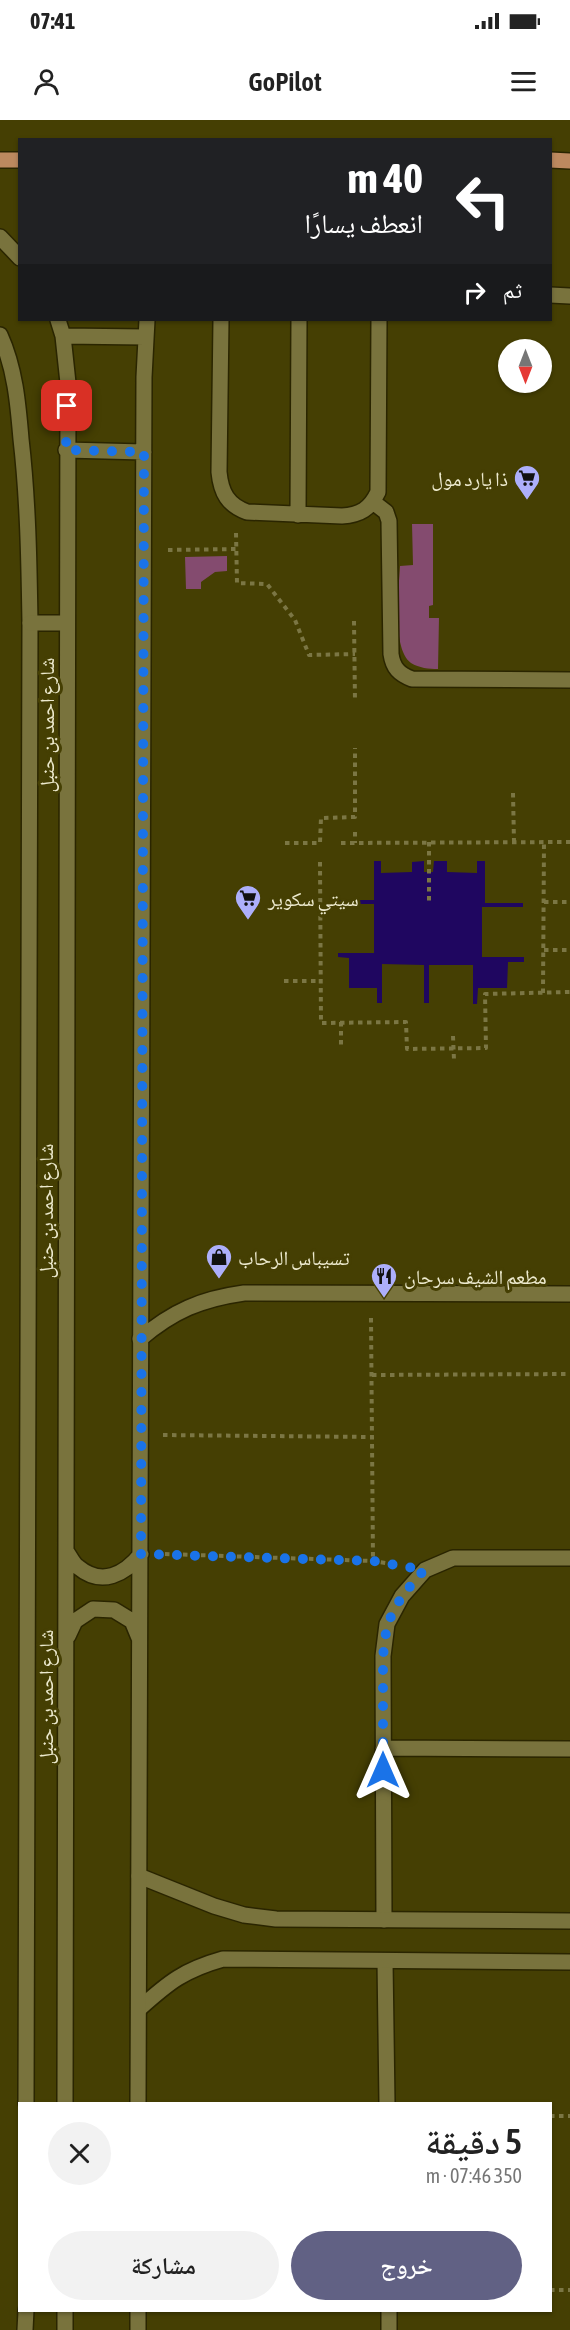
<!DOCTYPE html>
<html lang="ar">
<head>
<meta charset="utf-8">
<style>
  body { margin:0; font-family:"Asap Condensed","Noto Naskh Arabic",sans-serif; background:#f2f2f2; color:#222; direction:rtl; height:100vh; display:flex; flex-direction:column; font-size:22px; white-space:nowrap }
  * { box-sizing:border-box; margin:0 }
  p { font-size:20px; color:#767676 }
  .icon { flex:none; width:33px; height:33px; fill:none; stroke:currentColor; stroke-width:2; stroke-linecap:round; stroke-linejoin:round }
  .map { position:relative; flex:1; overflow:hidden; direction:ltr }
  .panel { position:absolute; left:18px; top:1982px; width:534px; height:210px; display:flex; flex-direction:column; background:#fff; border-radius:0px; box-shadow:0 2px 4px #0004; direction:rtl }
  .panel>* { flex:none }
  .guide { position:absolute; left:18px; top:18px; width:534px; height:183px; border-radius:0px; box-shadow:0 2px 4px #0004; direction:rtl; background:#202124; color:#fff; overflow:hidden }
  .needle { width:39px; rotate:180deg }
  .tools { position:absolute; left:498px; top:219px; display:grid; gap:12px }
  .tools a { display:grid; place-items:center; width:54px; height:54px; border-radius:50%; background:#fff; box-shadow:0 2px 4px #0004; font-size:30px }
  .pin { position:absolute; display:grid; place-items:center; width:51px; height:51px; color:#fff; margin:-26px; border-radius:12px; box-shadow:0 3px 9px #0006 }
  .me { position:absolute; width:66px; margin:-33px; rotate:0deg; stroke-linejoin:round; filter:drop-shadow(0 0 4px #0008) }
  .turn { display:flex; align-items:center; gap:21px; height:126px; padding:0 30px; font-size:27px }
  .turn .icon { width:78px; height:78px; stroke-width:2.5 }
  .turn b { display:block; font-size:42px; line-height:51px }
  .then { display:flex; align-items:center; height:57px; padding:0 30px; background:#0003; gap:12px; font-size:22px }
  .round { display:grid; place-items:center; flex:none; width:63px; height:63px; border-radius:32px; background:#f2f2f2 }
  .summary { display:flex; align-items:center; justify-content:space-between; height:102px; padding:0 30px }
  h1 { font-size:36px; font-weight:600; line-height:45px }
  .cta { display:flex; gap:12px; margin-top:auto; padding:12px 30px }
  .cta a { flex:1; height:69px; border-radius:36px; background:#616184; color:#fff; font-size:24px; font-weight:600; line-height:69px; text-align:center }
  .cta a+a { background:#f2f2f2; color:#222 }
  .status { display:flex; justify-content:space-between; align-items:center; height:42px; padding:0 30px; background:#fff; direction:ltr }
  .status svg { height:16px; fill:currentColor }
  header { display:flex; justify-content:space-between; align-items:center; height:78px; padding:0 30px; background:#fff; font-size:27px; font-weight:600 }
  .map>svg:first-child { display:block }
  .green { fill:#844b6f }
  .water { fill:#1f0660 }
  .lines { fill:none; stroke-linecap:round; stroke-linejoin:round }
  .service-casing { stroke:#2a2500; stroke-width:18 }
  .minor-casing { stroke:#2a2500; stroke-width:18 }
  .tertiary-casing { stroke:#2a2500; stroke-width:18 }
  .primary-casing { stroke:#2a2500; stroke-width:18 }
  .path { stroke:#7b7644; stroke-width:4; stroke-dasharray:4.5 4.5; stroke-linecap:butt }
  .service { stroke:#79733d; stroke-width:15 }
  .minor { stroke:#79733d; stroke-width:15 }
  .tertiary { stroke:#79733d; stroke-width:15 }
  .primary { stroke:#bd895f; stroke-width:15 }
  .route { stroke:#1a73e8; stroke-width:10; stroke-dasharray:0 18 }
  .labels { text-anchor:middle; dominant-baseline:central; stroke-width:6; stroke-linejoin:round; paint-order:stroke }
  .poi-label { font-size:20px; fill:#edeace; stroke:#453f03; text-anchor:start }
  .street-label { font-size:20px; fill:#edeace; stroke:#453f03 }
</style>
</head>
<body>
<div class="status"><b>07:41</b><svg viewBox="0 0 49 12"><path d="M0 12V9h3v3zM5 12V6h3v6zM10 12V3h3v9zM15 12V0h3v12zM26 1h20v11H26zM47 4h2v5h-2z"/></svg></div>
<header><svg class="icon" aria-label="menu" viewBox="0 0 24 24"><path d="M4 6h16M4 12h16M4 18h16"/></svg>GoPilot<svg class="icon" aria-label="person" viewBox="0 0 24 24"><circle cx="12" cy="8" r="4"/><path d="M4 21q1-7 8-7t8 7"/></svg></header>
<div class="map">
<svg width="570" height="2210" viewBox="0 0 570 2210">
  <rect width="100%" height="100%" fill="#453f03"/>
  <path class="green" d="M412 404H433V485L429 486V498H439L438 549C429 549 419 548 411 543 391 528 399 469 400 446L413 445Z
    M227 436V451L215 452 201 462V469H186L185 437Z"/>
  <path class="water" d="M374 741H381V753L412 752V742L424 741V752H433L434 741H447V752L477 753V741H485V783H523V787H482V837H524V842H508L507 868H478L477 884H473V845H429V883H424V845L382 844V883H377V868H349V838L338 837V833H374V784H337L336 780H374Z"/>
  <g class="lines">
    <g class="service-casing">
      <path id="service" d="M550 175 570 176
        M221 200 219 352C221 373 228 385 247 392L342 396C360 395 370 389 378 372L379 200
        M373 382 386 392 389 401 391 534C393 548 399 554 412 559L570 560
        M298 395 299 200
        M140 1219C173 1191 201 1179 244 1173L570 1174
        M383 1628 570 1629
        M384 1800 383 1536 387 1504 402 1476 425 1450 453 1438H570
        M385 1841 387 1983
        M389 2190V2210"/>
    </g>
    <g class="minor-casing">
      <path id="minor" d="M0 215C15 248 18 283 21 319 28 380 29 441 30 503L26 1983
        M139 1756 214 1786 244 1795 276 1799 570 1801
        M139 1889C169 1862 184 1850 223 1839L570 1842
        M25 2210 26 2190"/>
    </g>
    <g class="tertiary-casing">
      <path id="tertiary" d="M0 117 20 138
        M58 200 63 216 68 263 65 1983
        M63 216 145 217
        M66 330 144 332
        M30 503H67
        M66 1431C70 1436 73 1444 78 1447 102 1467 125 1454 141 1434
        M68 1516 75 1501 93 1489 114 1490 132 1501 139 1518
        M138 1983 144 257 147 200
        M65 2210V2190
        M138 2210V2190"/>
    </g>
    <g class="primary-casing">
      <path id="primary" d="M0 40H20
        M550 40 570 41"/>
    </g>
    <path class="path" d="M236 413 237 463 267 464 295 500 309 535 355 534
      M168 430 236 429
      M354 501 355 581
      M513 673 514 722
      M355 712V723
      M429 722V782
      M285 723H320L321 698 355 697V628
      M341 723 570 722
      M320 742 321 903 406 902 407 929 486 928 485 874 570 872
      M544 782H570
      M544 830H570
      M284 861H321
      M543 873 544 722
      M341 902V926
      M453 916 454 940
      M371 1198 373 1441
      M372 1255 570 1254
      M163 1315 372 1317
      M165 1434 373 1441 397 1445
      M550 1996H570
      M550 2170H570"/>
    <use href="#service" class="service"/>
    <use href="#minor" class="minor"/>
    <use href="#tertiary" class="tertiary"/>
    <use href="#primary" class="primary"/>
  </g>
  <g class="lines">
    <path class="route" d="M67 286 66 330 144 332 141 1434 373 1441 424 1450 402 1476 387 1504 383 1536V1650"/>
  </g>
  <defs>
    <g id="supermarket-pin" transform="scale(1.35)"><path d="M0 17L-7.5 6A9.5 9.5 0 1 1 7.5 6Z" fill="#adaffb" stroke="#453f03"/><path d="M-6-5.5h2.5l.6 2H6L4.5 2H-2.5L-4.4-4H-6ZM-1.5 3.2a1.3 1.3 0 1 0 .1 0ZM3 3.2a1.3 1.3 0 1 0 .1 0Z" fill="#111"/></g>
    <g id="shop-pin" transform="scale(1.35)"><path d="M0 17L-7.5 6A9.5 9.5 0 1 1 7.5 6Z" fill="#adaffb" stroke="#453f03"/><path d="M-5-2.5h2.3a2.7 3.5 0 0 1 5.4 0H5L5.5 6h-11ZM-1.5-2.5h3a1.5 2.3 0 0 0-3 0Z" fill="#111"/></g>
    <g id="restaurant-pin" transform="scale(1.35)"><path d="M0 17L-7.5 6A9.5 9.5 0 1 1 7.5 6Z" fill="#adaffb" stroke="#453f03"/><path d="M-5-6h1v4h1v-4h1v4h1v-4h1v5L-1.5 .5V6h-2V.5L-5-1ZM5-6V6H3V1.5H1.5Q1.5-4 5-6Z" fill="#111"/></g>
  </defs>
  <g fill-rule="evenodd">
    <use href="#supermarket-pin" x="527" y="358"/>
    <use href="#supermarket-pin" x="248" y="778"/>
    <use href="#shop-pin" x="219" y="1137"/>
    <use href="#restaurant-pin" x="384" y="1156"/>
  </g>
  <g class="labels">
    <g class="poi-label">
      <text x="508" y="358" text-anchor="end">ذا يارد مول</text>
      <text x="268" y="778">سيتي سكوير</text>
      <text x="238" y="1137">تسيباس الرحاب</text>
      <text x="404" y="1156">مطعم الشيف سرحان</text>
    </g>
    <g class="street-label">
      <text transform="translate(46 605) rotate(-90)">شارع احمد بن حنبل</text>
      <text transform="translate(45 1091) rotate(-90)">شارع احمد بن حنبل</text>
      <text transform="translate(45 1577) rotate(-90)">شارع احمد بن حنبل</text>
    </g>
  </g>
</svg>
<div class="tools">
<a><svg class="needle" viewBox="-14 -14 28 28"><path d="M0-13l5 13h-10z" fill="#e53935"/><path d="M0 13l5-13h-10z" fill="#767676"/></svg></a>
</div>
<div class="pin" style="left:67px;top:286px;background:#d93025"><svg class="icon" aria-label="arrive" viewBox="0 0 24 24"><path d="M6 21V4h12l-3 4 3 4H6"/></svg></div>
<svg class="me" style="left:383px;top:1650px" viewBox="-20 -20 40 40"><path d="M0-17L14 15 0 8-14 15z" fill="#1a73e8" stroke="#fff" stroke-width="4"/></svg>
<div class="guide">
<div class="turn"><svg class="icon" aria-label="left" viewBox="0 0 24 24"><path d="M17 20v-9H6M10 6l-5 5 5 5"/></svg><div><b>40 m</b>انعطف يسارًا</div></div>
<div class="then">ثم<svg class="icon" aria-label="right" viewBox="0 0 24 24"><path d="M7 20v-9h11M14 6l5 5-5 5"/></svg></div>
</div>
<section class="panel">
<div class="summary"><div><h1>5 دقيقة</h1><p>350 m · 07:46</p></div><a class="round"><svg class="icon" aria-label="close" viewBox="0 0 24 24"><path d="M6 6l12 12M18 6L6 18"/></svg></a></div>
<div class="cta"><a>خروج</a><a>مشاركة</a></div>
</section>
</div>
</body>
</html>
